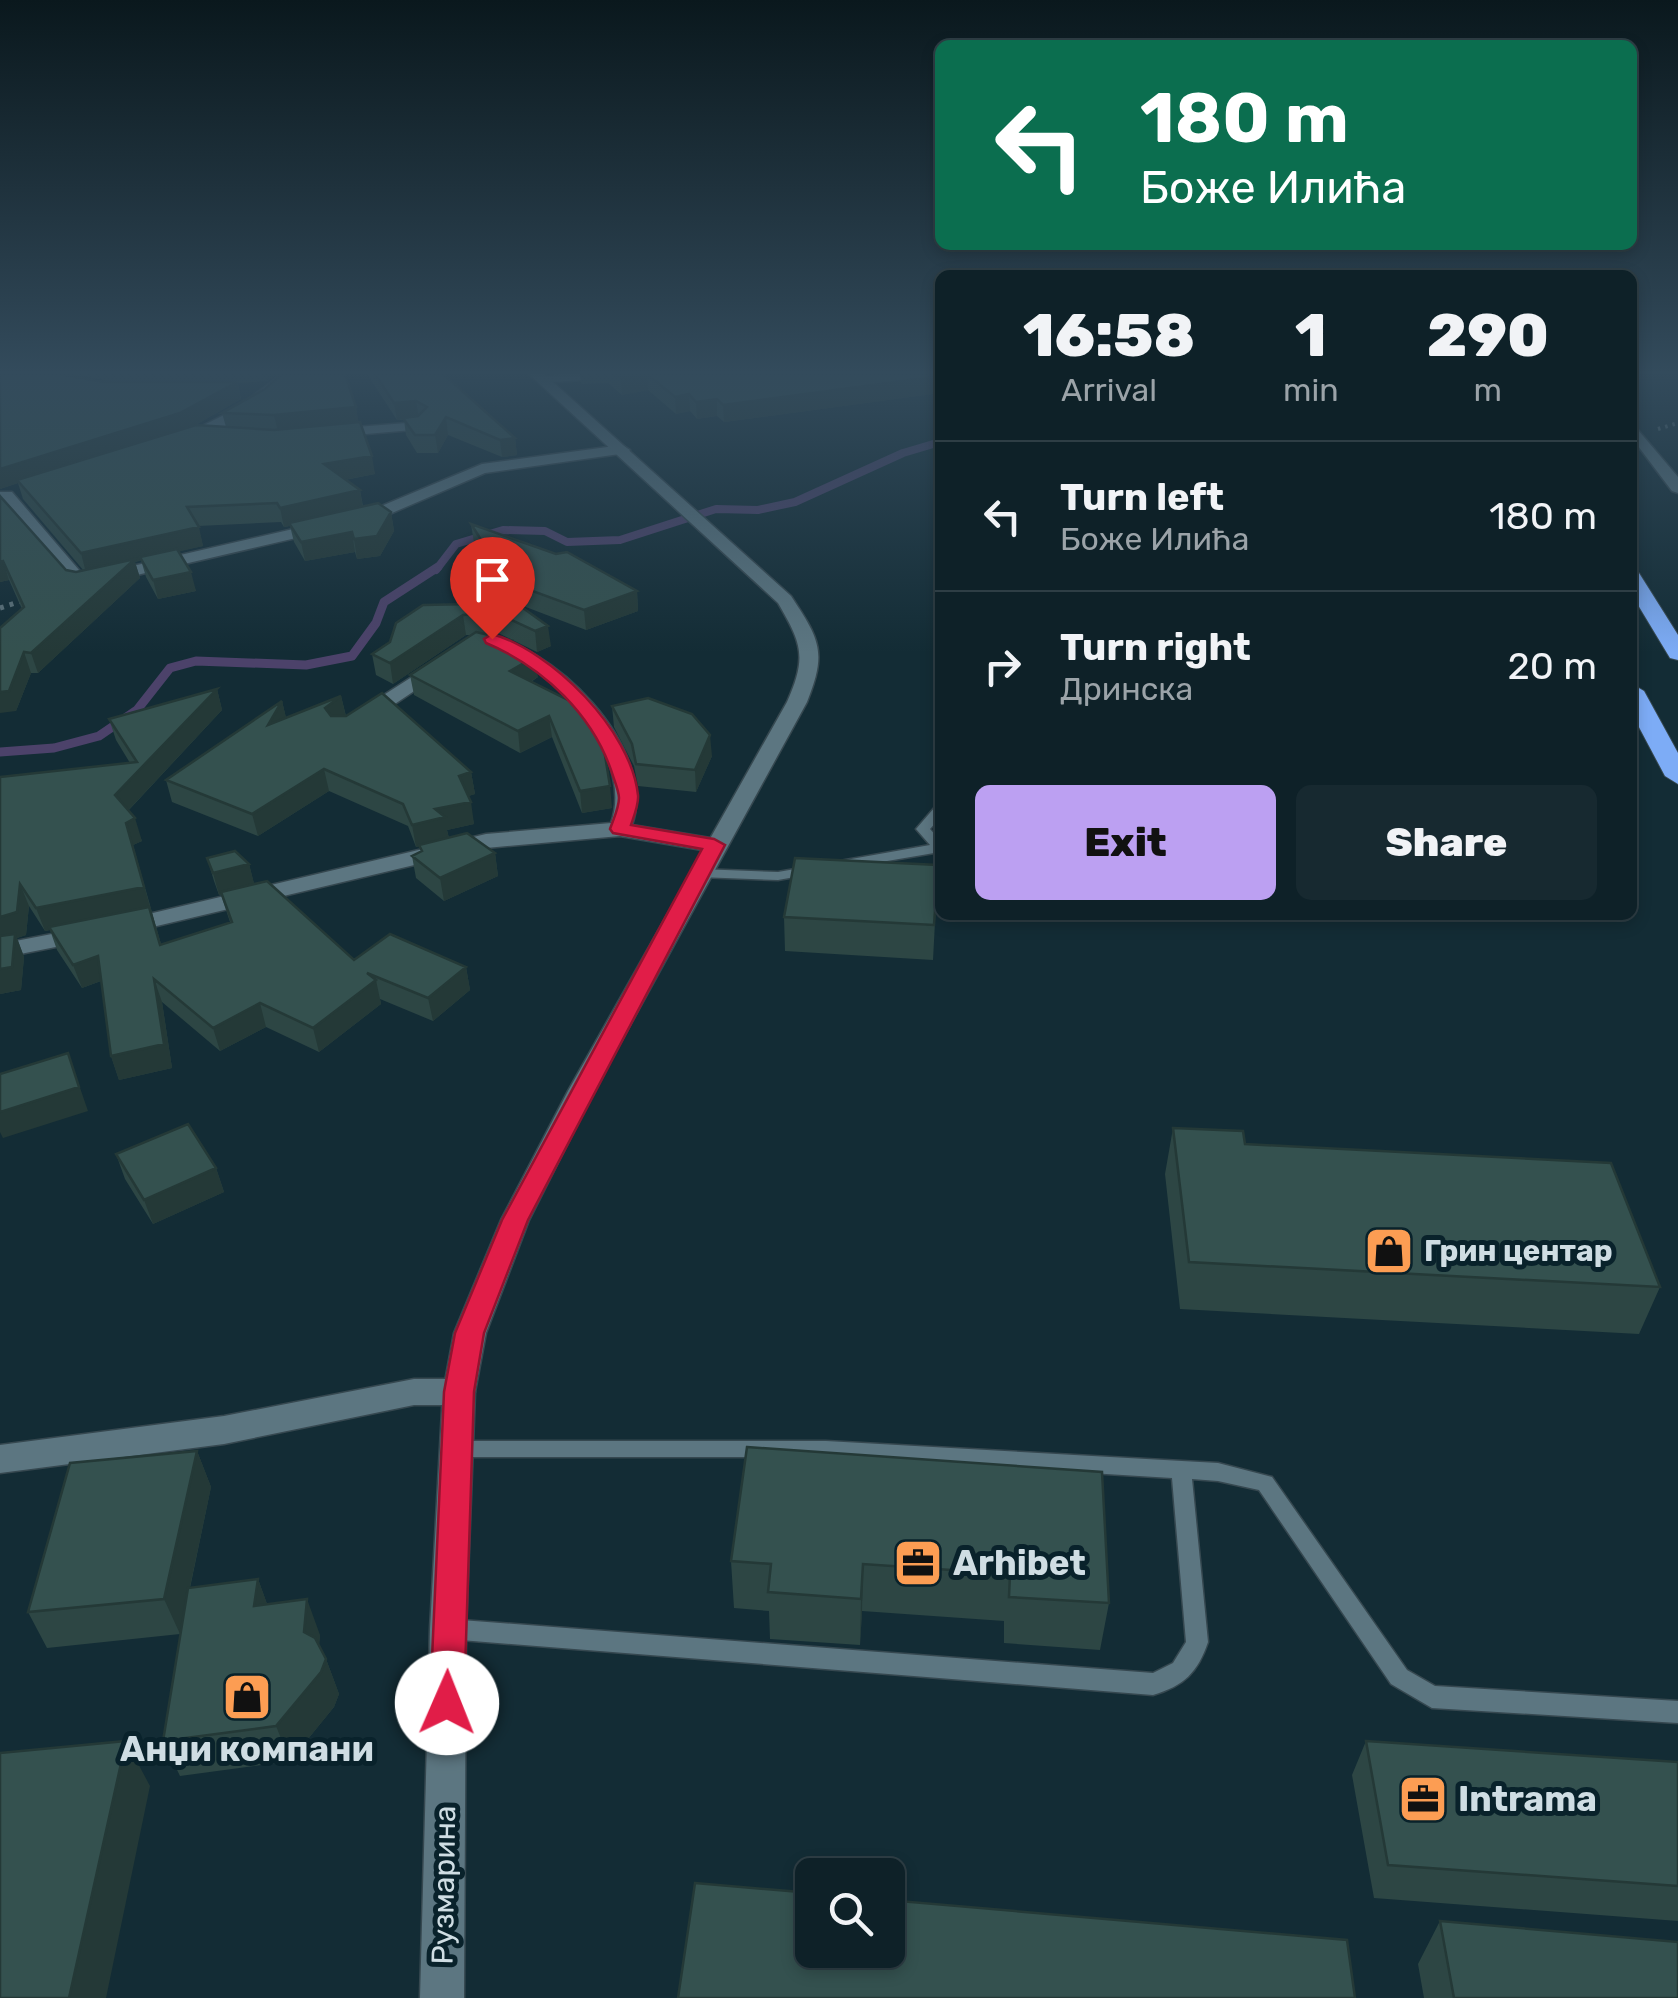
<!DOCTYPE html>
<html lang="en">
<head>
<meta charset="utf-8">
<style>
  body { margin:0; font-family:Rubik,sans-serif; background:#172930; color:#f1f3f6; height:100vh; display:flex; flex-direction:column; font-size:38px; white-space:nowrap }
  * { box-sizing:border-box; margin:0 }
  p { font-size:32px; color:#9ba3a8 }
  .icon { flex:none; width:55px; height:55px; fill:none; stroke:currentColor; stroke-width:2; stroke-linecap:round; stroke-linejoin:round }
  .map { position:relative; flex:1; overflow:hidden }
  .details { position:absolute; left:935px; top:270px; width:702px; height:650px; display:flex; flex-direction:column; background:#0e2128; border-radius:15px; box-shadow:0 5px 15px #0003,0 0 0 2px #2e3e45 }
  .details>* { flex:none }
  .banner { position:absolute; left:935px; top:40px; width:702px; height:210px; border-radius:15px; box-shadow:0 5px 15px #0003,0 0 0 2px #2e3e45; background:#0b6e4f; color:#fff; overflow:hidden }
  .fabs { position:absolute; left:795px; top:1858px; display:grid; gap:20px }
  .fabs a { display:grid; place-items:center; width:110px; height:110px; border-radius:15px; background:#0e2128; box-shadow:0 5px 15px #0003,0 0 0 2px #2e3e45; font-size:50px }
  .pin { position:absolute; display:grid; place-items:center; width:85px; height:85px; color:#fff; margin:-102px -42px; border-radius:50% 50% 50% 0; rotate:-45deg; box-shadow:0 0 10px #0007 }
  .pin .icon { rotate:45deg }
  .me { position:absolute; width:110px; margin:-55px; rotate:1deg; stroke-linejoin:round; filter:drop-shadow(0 0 8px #0008) }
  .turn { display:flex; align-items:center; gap:35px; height:210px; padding:0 40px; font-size:45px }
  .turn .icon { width:130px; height:130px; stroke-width:2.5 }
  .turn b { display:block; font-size:70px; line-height:85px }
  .eta { display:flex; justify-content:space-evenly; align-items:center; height:170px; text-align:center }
  .eta b { font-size:60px; font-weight:800; line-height:70px }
  .button { display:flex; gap:20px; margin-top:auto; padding:20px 40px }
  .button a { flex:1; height:115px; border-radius:15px; background:#bca0f2; color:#111; font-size:40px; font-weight:800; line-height:115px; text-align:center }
  .button a+a { background:#172930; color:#f1f3f6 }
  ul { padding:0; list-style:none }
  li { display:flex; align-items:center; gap:30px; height:150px; padding:0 40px; border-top:2px solid #2e3e45 }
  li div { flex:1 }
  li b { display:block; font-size:38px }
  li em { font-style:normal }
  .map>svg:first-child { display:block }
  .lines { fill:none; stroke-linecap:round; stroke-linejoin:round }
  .stream-far1 { stroke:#4c426a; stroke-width:8 }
  .stream { stroke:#4c426a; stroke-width:9 }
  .service-casing { stroke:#364850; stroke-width:3 }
  .minor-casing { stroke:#364850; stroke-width:3 }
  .secondary-casing { stroke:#364850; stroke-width:3 }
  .motorway-casing { stroke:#364850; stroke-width:2 }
  .path-far1 { stroke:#5c7179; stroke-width:4; stroke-dasharray:2.5 5; stroke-linecap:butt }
  .path { stroke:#5c7179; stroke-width:5; stroke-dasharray:4 6; stroke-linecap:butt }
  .service { fill:#5c7681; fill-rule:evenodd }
  .minor { fill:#5c7681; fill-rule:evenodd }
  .secondary { fill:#5c7681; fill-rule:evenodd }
  .motorway { fill:#7dacf6; fill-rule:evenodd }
  .wall { fill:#2d4644 }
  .shaded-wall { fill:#243937 }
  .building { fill:#34514f; stroke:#243937; stroke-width:2.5 }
  .route { fill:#e11d48; stroke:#92132f; stroke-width:2.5 }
  .labels { text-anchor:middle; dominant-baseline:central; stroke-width:10; stroke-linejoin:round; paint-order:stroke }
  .poi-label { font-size:30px; font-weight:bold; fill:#cfdde3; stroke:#09222b; text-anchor:start }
  .street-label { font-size:30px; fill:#cfdde3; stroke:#09222b }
  .near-poi-label { font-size:35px; font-weight:bold; fill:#cfdde3; stroke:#09222b; text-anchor:start }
</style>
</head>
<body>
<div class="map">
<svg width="1678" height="1998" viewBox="0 0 1678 1998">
  <rect width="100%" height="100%" fill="#132c35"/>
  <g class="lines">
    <path class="stream-far1" d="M436 570 456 544 503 530 545 531 567 542 620 540 716 509 758 510 795 502 903 453 940 442"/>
    <path class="stream" d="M0 752 54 748 99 736 137 710 170 668 196 661 306 665 352 656 376 623 384 602 438 567"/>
    <g class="service-casing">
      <path id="service" d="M940 806V818L930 829 940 840V852L840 869 833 865 840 861 930 845 916 829 935 807Z
        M812 866 819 870 817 873 778 880 699 877 692 873 699 869 778 872Z
        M457 1441H826L1218 1463 1272 1477 1407 1670 1435 1686 1678 1701V1723L1432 1708 1391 1684 1259 1490 1218 1481 1192 1479 1208 1642C1198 1672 1184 1686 1153 1695L448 1639 440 1636 437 1629 440 1622 448 1619 1153 1673 1173 1663 1186 1642 1172 1478 826 1457H457L450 1455 447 1449 450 1443Z"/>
    </g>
    <g class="minor-casing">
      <path id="minor" d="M282 374H297C280 393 196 455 174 440L234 410Z
        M613 374 606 378 543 383 536 379 559 374Z
        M419 422 424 423V429L331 437 324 433 331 429Z
        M1632 423 1678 477V493L1672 491 1632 438Z
        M622 445 630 450 627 453 485 473 378 519 81 588 75 587 0 498V492H12L85 577 367 512 482 464Z
        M478 635C551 639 659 749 632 825L722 840 725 845 722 850 714 852 620 836 486 848 123 934 115 932 111 927 115 922 486 834 611 823C633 762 567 686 517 657 501 648 488 649 471 645L469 641Z
        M440 659 447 661V669L368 722H354V714Z
        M83 928 91 930 95 935 91 940 0 958V944Z
        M414 1379H459L470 1383 475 1392 470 1401 459 1405H414L224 1444 0 1473V1445L224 1416Z"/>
    </g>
    <g class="secondary-casing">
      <path id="secondary" d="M529 374H544L791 596C820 640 827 652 807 702L594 1091 529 1220 486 1333 475 1392 466 1629 464 1998H420L430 1629 443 1392 454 1333 501 1220 568 1091 787 702C807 657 802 644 778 603Z"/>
    </g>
    <g class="motorway-casing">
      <path id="motorway" d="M1632 571 1639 573 1678 635V660L1670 658 1632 595Z
        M1632 684 1644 691 1678 753V784L1665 776 1632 714Z"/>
    </g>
    <path class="path-far1" d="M1658 429 1678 423"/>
    <path class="path" d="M0 608 28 599"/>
    <use href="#service" class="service"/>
    <use href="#minor" class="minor"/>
    <use href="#secondary" class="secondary"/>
    <use href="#motorway" class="motorway"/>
  </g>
  <path class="wall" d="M0 374 104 382H116L70 374H277L268 381 238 383 241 399 192 427H226L222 413 356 407 358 422 375 474 345 480 360 490 363 506 391 512 394 531 380 556 357 559 355 552 305 561 294 542 290 526 284 527 281 522 198 526 203 546 179 551 196 591 158 599 146 577 141 560 135 562 140 578 38 673H31L16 711 22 609 9 580 0 582V496L66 570 76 572 84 571 23 499 18 483 0 489Z
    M367 374H443L515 438 517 455 502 457 448 435 438 453H417L406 435 404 420H397Z
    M580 374H940V393L724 422 717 416 697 419 690 411 676 414 648 390 622 395 608 383 581 384Z
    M471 524 637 591 638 611 586 630 518 604 551 646 537 652 496 632 484 634 511 647 538 677 531 682 612 808 582 813 552 737 520 753 414 695 410 675 471 635H466L393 684 376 675 372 654 390 642 396 623 514 603 511 601 474 543Z
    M217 689 222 710 128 811 142 841 133 845 161 944 230 922 221 895H219L214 881 207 858 249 864 254 884 354 960 466 967 470 990 433 1021 380 999 381 1004 319 1052 266 1027 220 1051 162 1002 172 1068 119 1080 111 1056 101 981 82 988 57 950 50 930 45 931 29 906 26 935 17 938 24 957 21 990 0 994V777L130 763 116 740 109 719Z
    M341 696 346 716 471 772 475 794 468 796 474 824 447 830 449 838 495 853 498 876 444 901 416 878 412 856 421 852 420 846 416 847 408 826 329 791 258 836 172 802 166 780 282 701 286 718Z
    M612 706 712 756 696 792 638 786 634 766 614 727Z
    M938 865 933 960 785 951 784 917Z
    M1173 1128 1245 1144 1660 1287 1639 1334 1180 1309 1165 1174Z
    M116 1154 216 1168 224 1192 153 1224 125 1179Z
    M747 1447 1109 1603 1100 1650 1004 1643V1621L862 1611 860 1645 770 1639 769 1611 734 1608 731 1561Z
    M197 1451 211 1487 190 1588 258 1579 267 1604 320 1635 319 1645 326 1659 339 1694 334 1707 290 1761 180 1776 163 1741 180 1634 47 1648 28 1612Z
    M1366 1741 1678 1762V1921L1374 1898 1352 1775Z
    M1440 1921 1678 1998H1424L1418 1964Z"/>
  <path class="shaded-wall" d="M266 374H277L268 381Z
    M647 374 648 390 622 395 621 378Z
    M940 376V393L724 422 723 405Z
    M237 382 241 399 185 431 17 480 18 483 0 489V469Z
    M689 394 690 411 676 414 675 397Z
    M717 399V416L697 419 696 402Z
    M416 401 419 418 397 420 394 403Z
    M356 407 359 424 278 432 274 415Z
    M446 417 448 435 438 453 435 435Z
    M515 438 517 455 502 457 500 440Z
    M372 456 375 474 327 483 324 464Z
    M360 490 363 509 284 527 280 508Z
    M391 512 394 531 380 556 357 559 354 539Z
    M199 527 203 546 135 562 140 578 38 673 31 653 86 573 81 553Z
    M352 532 355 552 305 561 301 542Z
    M3 561 9 580 0 582V562Z
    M191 572 196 591 158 599 153 580Z
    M637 591 638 611 586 630 584 610Z
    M463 615 466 635 393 684 390 663Z
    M548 626 551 646 537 652 535 631Z
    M24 652 31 673 16 711 0 713V692Z
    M536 656 538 677 513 692 510 671Z
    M217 689 222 710 122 817 115 795Z
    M341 696 346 717 329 729 325 708Z
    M282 701 287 722 268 725Z
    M549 716 552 737 520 753 518 731Z
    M710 735 712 756 696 792 695 770Z
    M324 769 329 791 258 836 252 814Z
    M471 772 475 794 463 798 459 776Z
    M610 786 612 808 582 813 580 791Z
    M471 802 474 824 447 830 449 839 416 847 412 825 435 809Z
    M135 818 142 841 133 845 167 968 150 910 45 931 36 908 126 823Z
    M495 853 498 876 444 901 440 878Z
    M249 864 255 887 219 895 213 873Z
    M20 884 29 906 26 935 17 938 24 957 21 990 0 994V917Z
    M98 956 106 979 82 988 73 965Z
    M466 967 470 990 433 1021 428 998Z
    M154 979 162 1002 172 1068 119 1080 111 1056Z
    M376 980 381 1004 319 1052 313 1028Z
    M260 1003 266 1027 220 1051 213 1028Z
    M68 1053 88 1111 3 1138 0 1132V1112Z
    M216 1168 224 1192 153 1224 144 1200Z
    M197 1451 211 1487 180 1634 164 1599Z
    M863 1564 862 1611 860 1645 861 1599Z
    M258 1579 271 1615 254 1606Z
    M307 1599 320 1635 317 1668 304 1632Z
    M326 1659 339 1694 334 1707 290 1761 276 1726Z
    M126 1741 150 1786 106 1998H69Z"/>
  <path class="building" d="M0 374H59L104 382H237L180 413 0 469Z
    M282 374H345L356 407 274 415 222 413 265 389Z
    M375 374H443L515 438 500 440 446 417 435 435H415L403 418 418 416 427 407 416 401 394 403Z
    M615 374H940V376L723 405 717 399 696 402 689 394 675 397 647 374 621 378Z
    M360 422 372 456 324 464 360 490 280 508 277 503 187 507 199 527 81 553 17 480 196 425 274 430Z
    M0 496 66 570 76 572 135 559 31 653 24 652 9 691 0 692V628L24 607 3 561 0 562Z
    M378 503 391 512 377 536 354 539 352 532 301 542 289 523Z
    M471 524 556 554 567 552 637 591 584 610 508 582Z
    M177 549 191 572 153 580 140 557Z
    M516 603 548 626 535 631 494 612 463 615 390 663 372 654 390 642 396 623 423 605Z
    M476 632 510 640 500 644 536 656 510 671 584 708 602 737 610 786 580 791 549 716 518 731 410 675Z
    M217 689 115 795 135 818 126 823 144 887 36 908 20 884 17 912 0 917V777L137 762 109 719Z
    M382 693 471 772 459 776 471 802 435 809 445 817 412 825 403 804 324 769 252 814 166 780 282 701 268 725 341 696 325 708 331 716H346Z
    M648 698 692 714 710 735 695 770 636 764 632 744 612 706Z
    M467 833 495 853 440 878 412 856 422 851 419 845Z
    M235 851 249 864 213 873 207 858Z
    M795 858 938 865 934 925 784 917Z
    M267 881 354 960 390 934 466 967 428 998 367 973 376 980 313 1028 260 1003 213 1028 154 979 164 1044 111 1056 98 956 73 965 49 927 149 907 160 945 232 922 221 892Z
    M15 934 12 967 0 969V936Z
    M68 1053 79 1087 0 1112V1074Z
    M188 1124 216 1168 144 1200 116 1154Z
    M1173 1128 1243 1131 1245 1144 1611 1163 1660 1287 1189 1262Z
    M747 1447 1102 1472 1109 1603 1009 1597 1010 1574 863 1564 861 1599 768 1592 771 1564 731 1561Z
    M197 1451 164 1599 28 1612 70 1463Z
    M258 1579 254 1606 307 1599 304 1632 315 1638 326 1659 321 1672 276 1726 163 1741 188 1588Z
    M126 1741 69 1998H0V1753Z
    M1366 1741 1678 1762V1886L1388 1865Z
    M695 1883 812 1893V1950H888V1900L1347 1940 1355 1998H678Z
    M1440 1921 1678 1942V1998H1454Z"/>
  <linearGradient id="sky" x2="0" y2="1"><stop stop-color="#0a181d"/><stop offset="0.57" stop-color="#334b5c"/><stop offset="1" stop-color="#334b5c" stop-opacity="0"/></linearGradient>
  <rect width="1678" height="653" fill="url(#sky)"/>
  <path class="route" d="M492 634C552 651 631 730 638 795 639 804 634 816 631 825L714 839 725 845 528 1220 484 1333 474 1392 464 1703 459 1715 447 1720 435 1715 430 1703 444 1392 455 1333 502 1220 702 849 613 833 610 829C613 820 619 808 619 798 619 792 615 782 613 776 594 715 543 667 486 643L484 639Z"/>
  <defs>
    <g id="shop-square" transform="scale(2.5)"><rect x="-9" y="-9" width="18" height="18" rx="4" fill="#fc9d53" stroke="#09222b"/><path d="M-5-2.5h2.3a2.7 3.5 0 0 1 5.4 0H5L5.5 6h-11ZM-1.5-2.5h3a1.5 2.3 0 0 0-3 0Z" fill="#111"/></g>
    <g id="office-square" transform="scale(2.5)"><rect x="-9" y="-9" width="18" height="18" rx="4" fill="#fc9d53" stroke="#09222b"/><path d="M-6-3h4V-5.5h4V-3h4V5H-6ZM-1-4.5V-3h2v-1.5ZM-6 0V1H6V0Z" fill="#111"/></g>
  </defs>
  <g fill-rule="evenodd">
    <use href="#shop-square" x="1389" y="1251"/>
    <use href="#office-square" x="918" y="1563"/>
    <use href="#shop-square" x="247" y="1697"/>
    <use href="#office-square" x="1423" y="1799"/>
  </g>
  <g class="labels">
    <g class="poi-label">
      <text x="1424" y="1251">Грин центар</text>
    </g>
    <g class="street-label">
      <text transform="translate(444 1885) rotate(-89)">Рузмарина</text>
    </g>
    <g class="near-poi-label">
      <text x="953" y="1563">Arhibet</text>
      <text x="247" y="1749" text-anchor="middle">Анџи компани</text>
      <text x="1458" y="1799">Intrama</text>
    </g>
  </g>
</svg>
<div class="fabs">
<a><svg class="icon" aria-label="search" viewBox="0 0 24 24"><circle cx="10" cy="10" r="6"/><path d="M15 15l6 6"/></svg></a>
</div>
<div class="pin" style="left:492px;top:639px;background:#d93025"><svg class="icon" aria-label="arrive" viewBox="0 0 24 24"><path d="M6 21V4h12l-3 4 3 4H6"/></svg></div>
<svg class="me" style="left:447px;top:1703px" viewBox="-20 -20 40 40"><circle r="19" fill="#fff"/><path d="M0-13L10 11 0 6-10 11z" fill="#e11d48"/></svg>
<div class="banner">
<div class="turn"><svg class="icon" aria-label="left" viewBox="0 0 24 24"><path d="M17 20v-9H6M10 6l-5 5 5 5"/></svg><div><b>180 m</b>Боже Илића</div></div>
</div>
<section class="details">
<div class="eta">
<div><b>16:58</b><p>Arrival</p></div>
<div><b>1</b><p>min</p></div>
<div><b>290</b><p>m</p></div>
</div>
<ul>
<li><svg class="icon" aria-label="left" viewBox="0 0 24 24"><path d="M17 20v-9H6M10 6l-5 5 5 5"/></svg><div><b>Turn left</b><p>Боже Илића</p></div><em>180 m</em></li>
<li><svg class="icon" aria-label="right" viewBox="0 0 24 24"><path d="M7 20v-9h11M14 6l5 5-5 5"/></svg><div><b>Turn right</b><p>Дринска</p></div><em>20 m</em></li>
</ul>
<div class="button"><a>Exit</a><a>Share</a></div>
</section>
</div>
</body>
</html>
